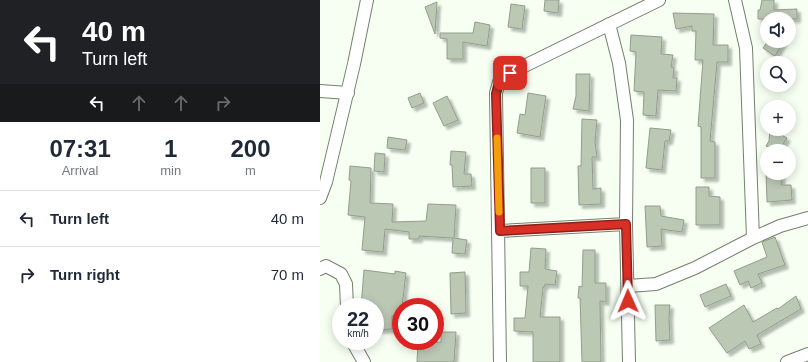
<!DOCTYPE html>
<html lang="en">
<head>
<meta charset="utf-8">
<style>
  body { margin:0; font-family:Arial,sans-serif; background:#f2f2f3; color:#1f2937; height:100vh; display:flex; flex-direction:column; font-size:15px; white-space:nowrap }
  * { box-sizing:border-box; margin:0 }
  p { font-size:13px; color:#747a83 }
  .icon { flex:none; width:22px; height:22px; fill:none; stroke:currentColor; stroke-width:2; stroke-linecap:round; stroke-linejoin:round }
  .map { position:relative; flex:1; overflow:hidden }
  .side { display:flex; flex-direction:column; background:#fff; width:320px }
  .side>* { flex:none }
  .guide { background:#202124; color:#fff; overflow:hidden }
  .controls { position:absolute; left:440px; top:12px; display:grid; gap:8px }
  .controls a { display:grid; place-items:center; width:36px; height:36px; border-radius:50%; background:#fff; box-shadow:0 2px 10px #0003; font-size:20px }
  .speed { position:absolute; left:12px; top:298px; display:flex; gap:8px; font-size:20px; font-weight:700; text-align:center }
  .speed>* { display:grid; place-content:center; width:52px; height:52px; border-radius:50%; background:#fff; box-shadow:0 2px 10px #0003; line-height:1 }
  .speed small { font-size:10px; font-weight:400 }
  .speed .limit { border:6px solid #d22; background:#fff; color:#111 }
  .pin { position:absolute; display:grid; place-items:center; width:34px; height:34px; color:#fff; margin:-17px; border-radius:8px; box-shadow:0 2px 6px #0006 }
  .me { position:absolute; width:44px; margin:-22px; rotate:359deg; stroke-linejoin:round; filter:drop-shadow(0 0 3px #0008) }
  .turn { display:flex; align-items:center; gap:14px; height:84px; padding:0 16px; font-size:18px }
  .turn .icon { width:52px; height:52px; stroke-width:2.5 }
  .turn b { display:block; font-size:28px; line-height:34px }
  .lanes { display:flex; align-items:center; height:38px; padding:0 16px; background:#0003; justify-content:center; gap:20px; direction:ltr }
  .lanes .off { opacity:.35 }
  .eta { display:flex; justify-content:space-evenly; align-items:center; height:68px; text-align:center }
  .eta b { font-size:24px; font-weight:600; line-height:28px }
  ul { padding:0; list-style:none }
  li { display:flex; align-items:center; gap:12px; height:56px; padding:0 16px; border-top:1px solid #e0e1e3 }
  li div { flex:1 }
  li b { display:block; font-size:15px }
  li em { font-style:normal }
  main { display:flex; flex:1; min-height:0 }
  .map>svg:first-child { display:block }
  .building { fill:#bbc8b4; stroke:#909e8a; filter:url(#shadow) }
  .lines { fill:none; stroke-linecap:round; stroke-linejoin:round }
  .street-casing { stroke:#73806d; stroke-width:14 }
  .street { stroke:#fff; stroke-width:12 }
  .route-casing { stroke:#8d1f18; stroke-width:10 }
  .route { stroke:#d93025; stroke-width:7 }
  .slow { stroke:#f59e0b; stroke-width:7 }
</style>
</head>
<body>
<main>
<section class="side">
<div class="guide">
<div class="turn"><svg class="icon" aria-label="left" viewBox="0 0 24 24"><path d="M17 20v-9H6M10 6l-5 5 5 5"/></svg><div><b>40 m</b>Turn left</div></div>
<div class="lanes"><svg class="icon" aria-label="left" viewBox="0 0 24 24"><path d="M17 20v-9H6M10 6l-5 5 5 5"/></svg><svg class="icon off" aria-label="ahead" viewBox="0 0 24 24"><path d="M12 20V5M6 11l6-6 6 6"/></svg><svg class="icon off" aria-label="ahead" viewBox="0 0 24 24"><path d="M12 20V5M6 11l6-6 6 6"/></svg><svg class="icon off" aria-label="right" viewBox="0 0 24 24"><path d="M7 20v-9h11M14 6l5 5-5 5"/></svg></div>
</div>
<div class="eta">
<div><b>07:31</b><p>Arrival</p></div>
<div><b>1</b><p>min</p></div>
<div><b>200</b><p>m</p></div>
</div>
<ul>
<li><svg class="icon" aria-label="left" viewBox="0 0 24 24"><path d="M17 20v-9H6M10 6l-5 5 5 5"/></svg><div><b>Turn left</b></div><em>40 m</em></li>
<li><svg class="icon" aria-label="right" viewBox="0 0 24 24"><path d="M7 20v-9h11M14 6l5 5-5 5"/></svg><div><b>Turn right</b></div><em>70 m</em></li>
</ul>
</section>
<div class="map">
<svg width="488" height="362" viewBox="0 0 488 362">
  <defs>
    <filter id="shadow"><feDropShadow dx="3.5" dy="3.5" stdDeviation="1" flood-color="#0004"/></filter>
  </defs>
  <rect width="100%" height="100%" fill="#f6fff2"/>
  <path class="building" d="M225 0H239L238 13 224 11Z
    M442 0H454V10L477 9V19H438V10H440Z
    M117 2 115 34 105 7Z
    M191 4 205 6 202 29 188 27Z
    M353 13 394 14 393 45H408V62H397L390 141 395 142V178H381V127L378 126 383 60H375L376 31H372V26L356 29Z
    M155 22 170 25 167 46 143 42V59H127V39L120 38V33H153Z
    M311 35 342 37 341 54 353 55 351 67 354 68 353 78H357L356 91 338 90 336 116 323 115 324 92 314 91 316 52 310 51Z
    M448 41H464L455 56 443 48Z
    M256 74H270L269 111 253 109 256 96Z
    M100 93 104 103 92 108 88 98Z
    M208 93 226 96 220 137 197 133 200 114 205 115Z
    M127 96 138 120 124 126 113 103Z
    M262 119 277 120 275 142 277 157H272L273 189 281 188V204L259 205 258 166H261Z
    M330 128 351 130 349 141H345L342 170 326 168Z
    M450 129 467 138 458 151H448L449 147 446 146 449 141Z
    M68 137 87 140 85 150 67 148Z
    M131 151 146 152 144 174H151L152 186 133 187 132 165H130Z
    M55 153 65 154 64 172 54 171Z
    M30 166 51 168 50 203 73 204 72 222 106 221 108 204 136 205 134 238 147 240 145 254 132 253 133 238 99 236V239H89V232L65 229 63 252 42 250 45 217 28 215 31 181 29 180Z
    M211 168H225V203H211Z
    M446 173H462L461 185H471L472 200 447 202Z
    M376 187H389V196L400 197V225H376Z
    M325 206H340L341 216 364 220 362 232 341 229 342 246 327 247Z
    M455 237 465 265 438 274 442 283 431 288 428 281 420 285 414 271 447 257 442 242Z
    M211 248 226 249 225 269 237 271 235 285 225 284 224 287H223L220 317H240V362H213V332L194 331V318H205L208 286H200V272H209Z
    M263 250H275V283H286V302L280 301 281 362H262L260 298H258L259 286 262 287Z
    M44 270 75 274V271L86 273 81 315 72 316V329L55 330V307H41Z
    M145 272 146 313 131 314 130 273Z
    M406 284 411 296 385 307 380 295Z
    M476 296 481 309 437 335 441 344 429 349 425 341 407 353 389 328 424 305 433 322 457 308 458 309Z
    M335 305H350L349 318 350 340 336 341Z
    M121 332H136L134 362H97L98 342H121Z"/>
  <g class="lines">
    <g class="street-casing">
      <path id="street" d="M289 24 299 63 307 120 306 224 309 362
        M0 91 28 93
        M0 198 6 182 34 64 47 0
        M179 231 306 224
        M433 238 460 226 488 218
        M0 269 6 266 21 274 26 284 27 307
        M308 286 336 284 375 268 433 238 426 48 415 0
        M32 341 44 362
        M180 362 176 93 179 82 190 73 339 0
        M467 362 488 354"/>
    </g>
    <use href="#street" class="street"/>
  </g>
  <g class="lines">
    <g class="route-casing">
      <path id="route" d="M190 73 179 82 176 94 180 231 306 224 308 301"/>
    </g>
    <use href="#route" class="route"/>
    <path class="slow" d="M177 138 179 212"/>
  </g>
</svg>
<div class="controls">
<a><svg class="icon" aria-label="sound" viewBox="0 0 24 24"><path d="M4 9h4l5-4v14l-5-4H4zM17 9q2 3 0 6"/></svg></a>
<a><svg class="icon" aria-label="search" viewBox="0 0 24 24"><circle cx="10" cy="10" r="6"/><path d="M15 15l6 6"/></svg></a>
<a>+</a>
<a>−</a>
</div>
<div class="speed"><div>22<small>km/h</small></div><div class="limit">30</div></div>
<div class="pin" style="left:190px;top:73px;background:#d93025"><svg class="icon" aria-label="arrive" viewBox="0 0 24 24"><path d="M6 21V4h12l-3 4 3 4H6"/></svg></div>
<svg class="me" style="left:308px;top:301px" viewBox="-20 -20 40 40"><path d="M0-17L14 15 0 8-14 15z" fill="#d93025" stroke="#fff" stroke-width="4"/></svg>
</div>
</main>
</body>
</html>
